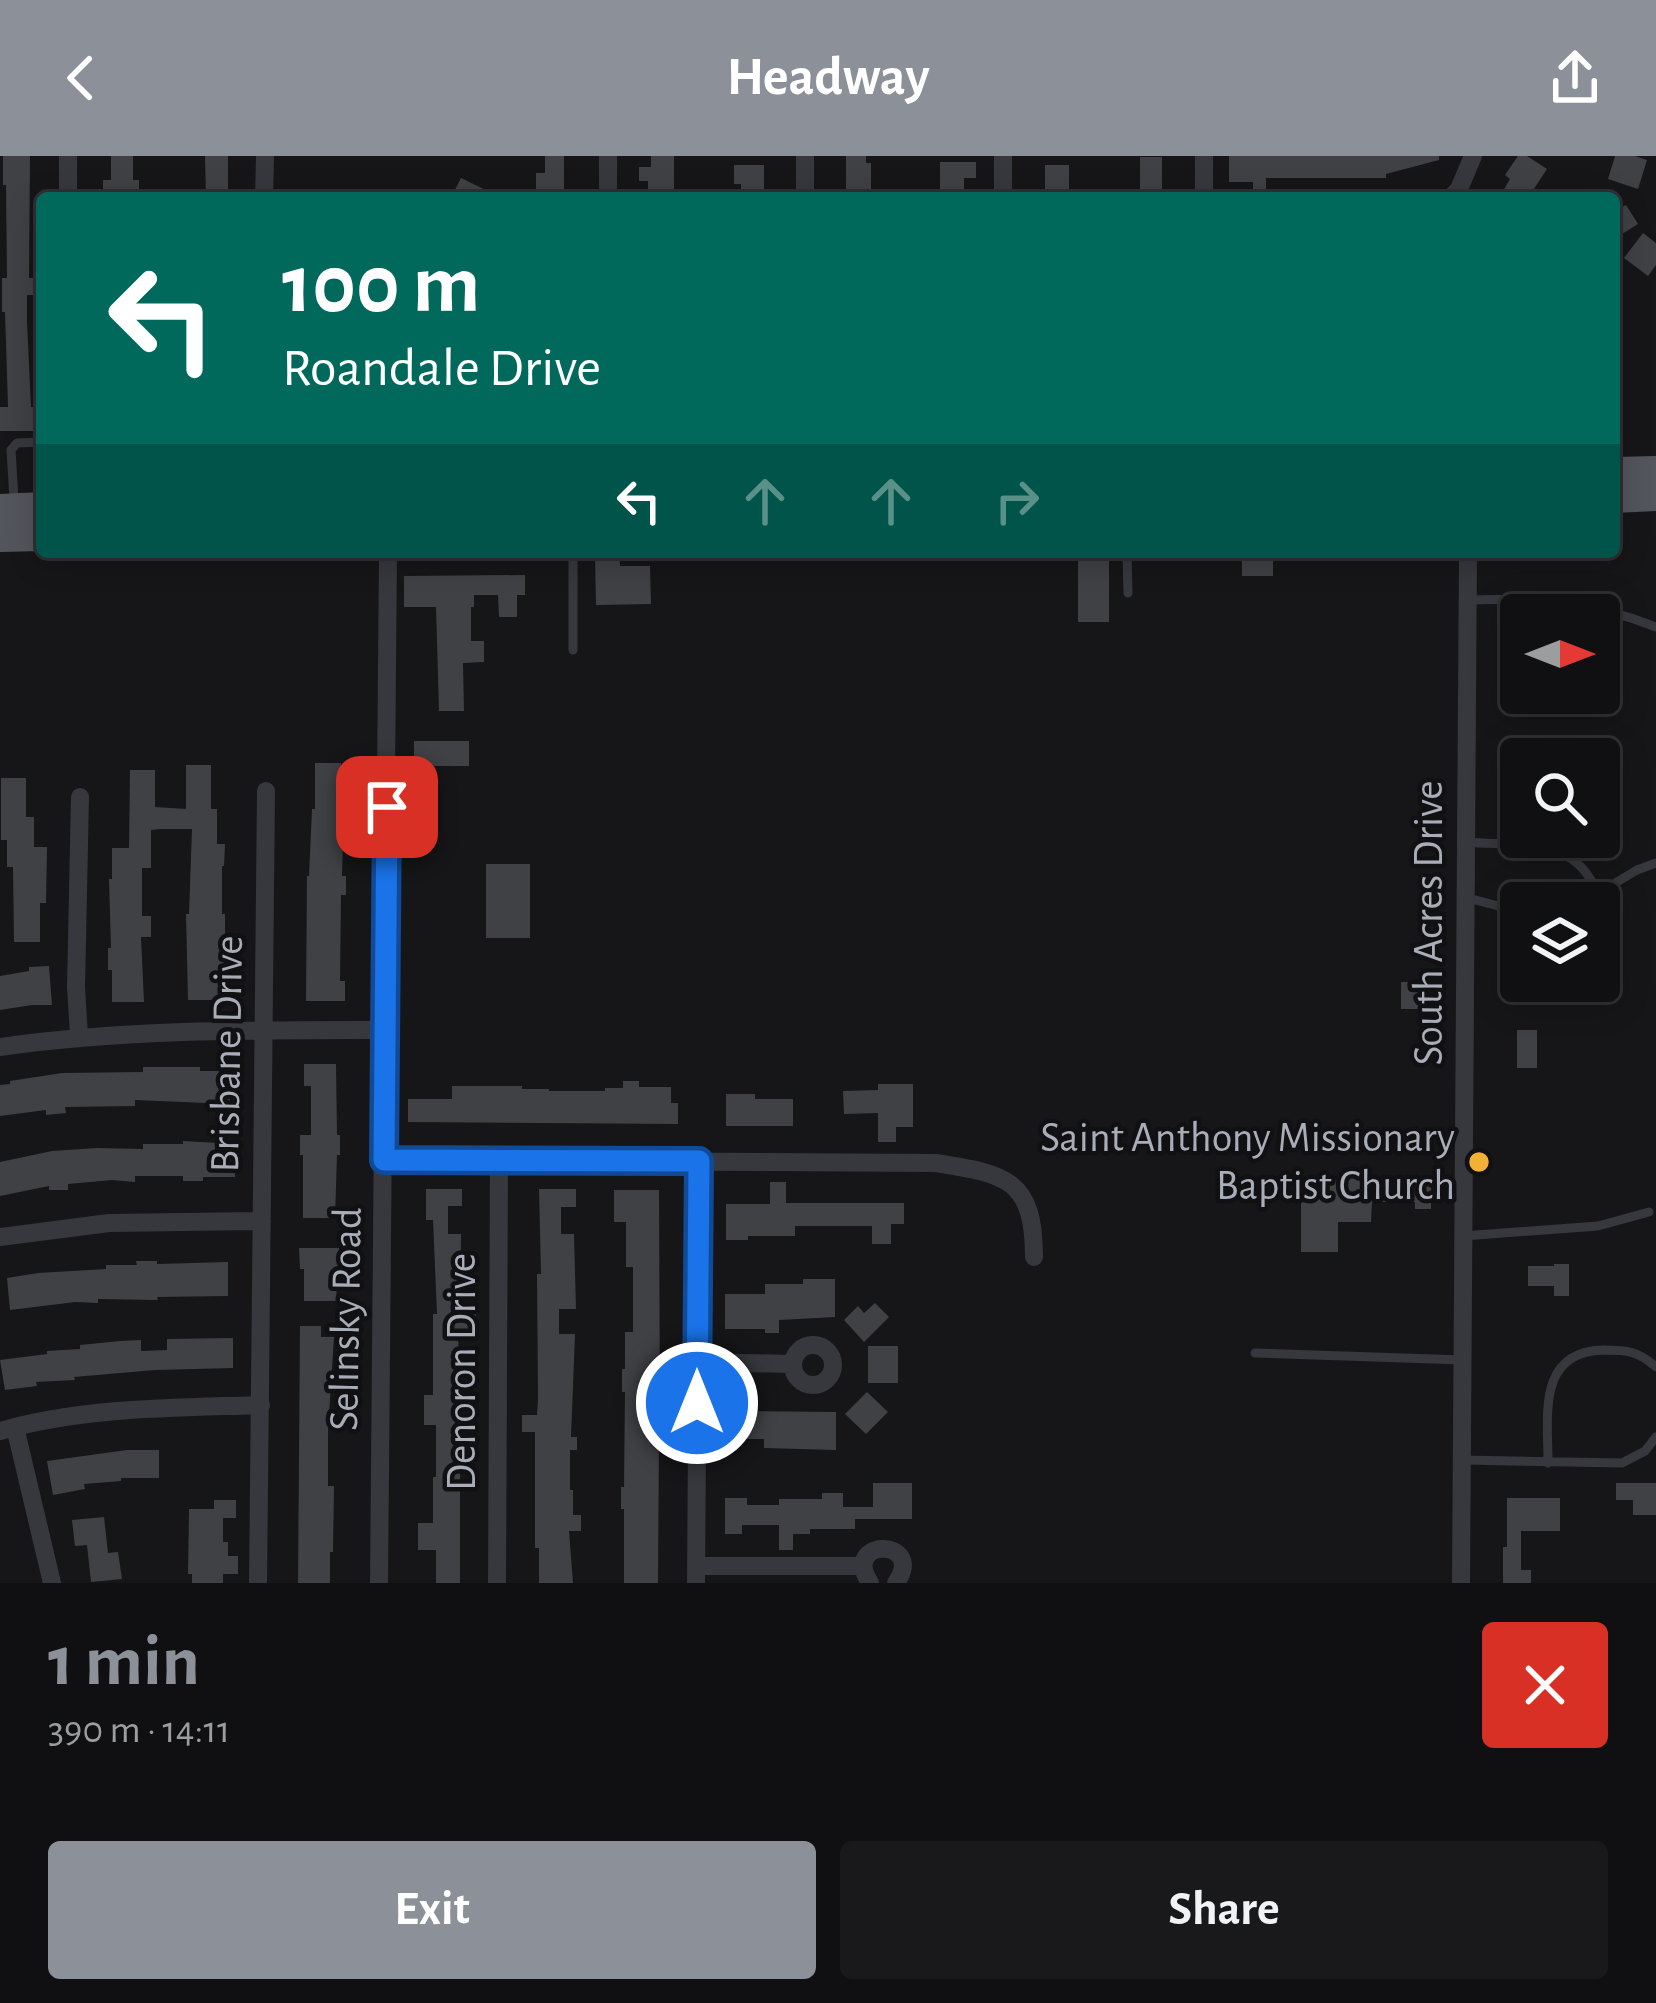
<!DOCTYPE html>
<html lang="en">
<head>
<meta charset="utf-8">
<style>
  body { margin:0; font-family:"Alegreya Sans",sans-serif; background:#19191b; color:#f1f3f6; height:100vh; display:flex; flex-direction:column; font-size:45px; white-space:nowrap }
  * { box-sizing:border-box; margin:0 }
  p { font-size:39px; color:#9c9d9f }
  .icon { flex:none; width:66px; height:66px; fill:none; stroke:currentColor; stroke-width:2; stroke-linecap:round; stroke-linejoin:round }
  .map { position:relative; height:1427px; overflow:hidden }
  .panel { display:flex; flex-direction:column; background:#101012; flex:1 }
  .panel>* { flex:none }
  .top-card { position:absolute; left:36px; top:36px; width:1584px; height:366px; border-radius:12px; box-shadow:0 6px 30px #0003,0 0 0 3px #303032; background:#00695c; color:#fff; overflow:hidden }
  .needle { width:78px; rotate:90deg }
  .controls { position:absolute; left:1500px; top:438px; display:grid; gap:24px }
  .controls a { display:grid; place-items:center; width:120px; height:120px; border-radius:12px; background:#101012; box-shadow:0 6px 30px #0003,0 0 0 3px #303032; font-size:60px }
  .pin { position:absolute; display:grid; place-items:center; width:102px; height:102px; color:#fff; margin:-51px; border-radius:24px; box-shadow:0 6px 18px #0006 }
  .me { position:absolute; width:132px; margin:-66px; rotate:0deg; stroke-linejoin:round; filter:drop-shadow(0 0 9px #0008) }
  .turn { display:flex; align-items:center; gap:42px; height:252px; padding:0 48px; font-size:54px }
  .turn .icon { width:156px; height:156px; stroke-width:2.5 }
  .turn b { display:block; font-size:84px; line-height:102px }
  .lanes { display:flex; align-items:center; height:114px; padding:0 48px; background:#0003; justify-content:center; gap:60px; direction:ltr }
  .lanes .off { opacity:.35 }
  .round { display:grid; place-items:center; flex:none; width:126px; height:126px; border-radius:12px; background:#19191b }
  .overview { display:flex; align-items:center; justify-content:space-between; height:204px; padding:0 48px }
  h1 { font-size:72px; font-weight:600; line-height:90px; color:#8c9099 }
  .button { display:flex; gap:24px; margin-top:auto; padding:24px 48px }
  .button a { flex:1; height:138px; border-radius:12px; background:#8c9099; color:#fff; font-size:48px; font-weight:600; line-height:138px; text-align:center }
  .button a+a { background:#19191b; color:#f1f3f6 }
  header { display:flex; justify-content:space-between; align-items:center; height:156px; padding:0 48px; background:#8c9099; color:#fff; font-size:54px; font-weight:600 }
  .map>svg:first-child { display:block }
  .building { fill:#404145 }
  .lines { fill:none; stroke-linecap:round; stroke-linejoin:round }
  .service { stroke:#37383d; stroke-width:9 }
  .minor { stroke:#37383d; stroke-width:18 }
  .primary { stroke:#53555c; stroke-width:30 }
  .route-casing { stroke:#114b97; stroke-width:30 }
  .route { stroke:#1a73e8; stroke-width:21 }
  .poi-dot { fill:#f2b134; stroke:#111113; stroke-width:4.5 }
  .labels { text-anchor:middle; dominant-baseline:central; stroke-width:9; stroke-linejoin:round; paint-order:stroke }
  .street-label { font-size:42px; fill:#a8adb8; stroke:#111113 }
  .poi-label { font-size:42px; fill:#a8adb8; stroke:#111113; text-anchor:end }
</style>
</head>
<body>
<header><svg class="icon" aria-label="back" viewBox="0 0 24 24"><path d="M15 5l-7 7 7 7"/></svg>Headway<svg class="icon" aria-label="share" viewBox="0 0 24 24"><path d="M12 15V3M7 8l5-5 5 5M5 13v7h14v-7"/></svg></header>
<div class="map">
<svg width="1656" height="1427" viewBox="0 0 1656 1427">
  <rect width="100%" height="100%" fill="#161618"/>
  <path class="building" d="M3 0H30L29 122H39V139H27V165L31 251H38V275H0V251H8L5 156H2V122H7L6 29H3Z
    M111 0H133V24H139V40H103V24H111Z
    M205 0H228V42H206Z
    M545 0H564V42H542V33H536V17H545Z
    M651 0H674V42H648V25H639V11H651Z
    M846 0H866V7H871V40H846Z
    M1229 0H1439V4L1386 18V22H1266V42H1253V26H1229Z
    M1518 0H1527L1547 13 1528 42H1499L1510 23 1505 19Z
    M1615 0H1635L1647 4 1638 33 1608 23Z
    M1140 1H1162V37H1140Z
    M940 6H976V22H964V37H940Z
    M734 9H764V42H741V28H734Z
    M1045 9H1069V41H1045Z
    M461 22 502 42H451Z
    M1626 49 1638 68 1614 83V56Z
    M1643 77 1656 87V109L1648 120 1624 102Z
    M1078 396H1109V466H1078Z
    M595 398H619L620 410H650L651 448 596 449Z
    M1242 399H1273V420H1242Z
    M525 419V439H517V461H499L498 439H474V451H471V485H484V506L463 507 464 555H439L436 451H404V420Z
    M414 585H469V610H414Z
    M315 607H341V653H344L342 720H346V739H341L340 825H345V845H306L307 720H309L312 653H315Z
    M186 609H211V653H217V688H225L224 710H222V758H225V812H222V844H188L186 758H189L192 673H161L151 674V712H142V760H151V781H141L144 846H112V814H108V792H111L109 723H112V692H129L130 614H155V651L186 653Z
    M1 622H26V661H34V691H47L46 747H40V786H14L13 711H7V684H1Z
    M486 708H530V782H486Z
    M49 810 52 849H32L0 854V820L29 815V811Z
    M1401 826H1426V853H1401Z
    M1517 874H1537V912H1517Z
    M304 908H336L337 979H340V999H337L335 1062H303V999H300V979H311V930H304Z
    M143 911H200V915H230V948L135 944V950L65 951 66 957 46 959V954L0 960V929L10 928V925L62 917 143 916Z
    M623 925H639V931H671V947H678V968L408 966V943H452V930H522V933H549V935H605V932H623Z
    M878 928H913V971H896V986H878V957L844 958 843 935 878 934Z
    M726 938H755V943H793V970H726Z
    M183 985 235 988V1021H203V1025H183V1020H135V1026L112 1024 68 1028V1034H49V1030L0 1040V1006L52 995 97 992 143 993V988H183Z
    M1344 1021 1431 1022V1053H1415V1046H1372L1371 1066H1338V1096H1301V1024H1344Z
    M770 1026H786V1047H904V1068H891V1088H872V1070H795V1080H748V1084H726V1048H770Z
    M426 1033H462V1050H448V1078H461L460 1158H476V1175H458L460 1253V1427H436V1394H418V1367H433V1321H436V1269H424V1239H433V1158H437L433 1064H426Z
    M539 1033H576V1051H561V1078H574L576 1153H559V1178H575L571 1281H577V1294H570V1334H573V1359H581V1375H569L573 1427H539V1392H535V1276H522V1259H537L538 1242 537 1118H541Z
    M614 1034H659L660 1261H677V1276H659L658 1427H624V1353H621V1331H624L625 1236H622V1213H625V1176H633V1111H626V1066H614Z
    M299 1092H339L336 1145H304V1113H300Z
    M136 1105H157V1108L228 1106V1140L157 1141 158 1144 98 1143V1147L75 1146 10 1154 7 1122 38 1117 106 1113V1109H137Z
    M1554 1108H1569V1140H1554V1130H1528V1110H1554Z
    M803 1123H835V1161L779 1164V1177H765V1173H725V1138H765V1128H803Z
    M875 1147 889 1161 864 1186 844 1164 858 1150 864 1157Z
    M300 1170H321V1181H334L328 1274V1330H334L333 1396H330V1427H298Z
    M233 1182V1212L155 1214 74 1221 75 1224 36 1226 37 1230 5 1234 0 1204 47 1198V1195L80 1193V1189L120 1185 141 1184V1195L167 1194V1183Z
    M868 1190H898V1227H868Z
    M867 1236 888 1256 866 1278 845 1258Z
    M724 1248H743V1255L836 1256V1294L764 1292V1283H724Z
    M127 1294H159V1322H121V1325L84 1328 85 1333 53 1339 47 1305Z
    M873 1327H912V1363H855V1373H810V1378H793V1394H779V1369H742V1378H725V1342H747V1349H779V1343H822V1337H843V1351H873Z
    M1616 1327H1656V1359H1633V1344H1616Z
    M1507 1342H1560V1375H1521V1414H1531V1427H1503V1391H1507Z
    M214 1344H236V1362H223V1386H228V1400H238V1418H223V1427H192V1418H188L189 1353H214Z
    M104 1361 108 1397 118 1396 122 1423 91 1426 87 1389 75 1390 72 1364Z"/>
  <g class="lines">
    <path class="service" d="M14 344 11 294 17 287 42 286
      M573 396V494
      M1127 396 1128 437
      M1467 444C1537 442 1591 445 1656 471
      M1466 686C1515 691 1577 678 1597 738L1581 747
      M1597 738 1637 714 1656 707
      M1468 742 1521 756
      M1463 1080 1598 1070 1649 1056
      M1255 1197 1463 1204
      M1462 1304 1622 1307 1645 1295 1656 1281
      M1548 1307C1548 1259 1537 1196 1603 1194 1627 1194 1638 1195 1656 1211"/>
    <path class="minor" d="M1204 0V42
      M68 42V0
      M264 42 265 0
      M608 42V0
      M805 42V0
      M1003 42V0
      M1450 42 1459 33 1473 0
      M79 880 76 831 80 641
      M0 891C128 873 256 874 385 874
      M384 1004 936 1007C1005 1018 1034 1022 1034 1101
      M0 1081 109 1067 262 1065
      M793 1209a20 20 0 1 1 40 0a20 20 0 1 1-40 0Z
      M697 1206 793 1208
      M15 1271 52 1427
      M0 1275C85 1251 173 1252 261 1249
      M696 1410H863
      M258 1427 266 635
      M379 1427 388 396
      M497 1427 499 1005
      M696 1427 699 1005
      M870 1427C840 1381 927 1382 896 1427
      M1461 1427 1468 396"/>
    <path class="primary" d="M1614 316 1656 315
      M1614 342 1656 340
      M0 353 42 351
      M0 381 42 380"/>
  </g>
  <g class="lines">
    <g class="route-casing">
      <path id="route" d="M387 651 384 1004 699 1005 697 1247"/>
    </g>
    <use href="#route" class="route"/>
  </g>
  <circle class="poi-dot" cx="1479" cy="1006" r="12"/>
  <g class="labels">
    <g class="street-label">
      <text transform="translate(1429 767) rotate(-90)">South Acres Drive</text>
      <text transform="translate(227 898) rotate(-89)">Brisbane Drive</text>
      <text transform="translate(346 1163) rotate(-89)">Selinsky Road</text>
      <text transform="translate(462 1216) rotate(-90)">Denoron Drive</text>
    </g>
    <g class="poi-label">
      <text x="1455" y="982">Saint Anthony Missionary<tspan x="1455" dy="48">Baptist Church</tspan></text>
    </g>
  </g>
</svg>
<div class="controls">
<a><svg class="needle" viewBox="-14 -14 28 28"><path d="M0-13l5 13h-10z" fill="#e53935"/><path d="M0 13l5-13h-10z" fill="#9c9d9f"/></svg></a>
<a><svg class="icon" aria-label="search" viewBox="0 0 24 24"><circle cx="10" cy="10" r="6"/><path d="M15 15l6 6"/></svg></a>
<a><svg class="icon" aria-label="layers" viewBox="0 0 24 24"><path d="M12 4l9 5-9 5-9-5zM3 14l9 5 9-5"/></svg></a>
</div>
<div class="pin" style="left:387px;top:651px;background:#d93025"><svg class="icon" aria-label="arrive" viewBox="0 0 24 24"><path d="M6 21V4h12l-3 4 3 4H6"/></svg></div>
<svg class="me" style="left:697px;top:1247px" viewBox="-20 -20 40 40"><circle r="17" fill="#1a73e8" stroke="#fff" stroke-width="3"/><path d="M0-11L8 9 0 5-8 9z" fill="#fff"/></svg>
<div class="top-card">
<div class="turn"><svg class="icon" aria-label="left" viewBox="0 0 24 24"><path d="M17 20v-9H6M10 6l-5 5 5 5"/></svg><div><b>100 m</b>Roandale Drive</div></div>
<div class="lanes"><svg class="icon" aria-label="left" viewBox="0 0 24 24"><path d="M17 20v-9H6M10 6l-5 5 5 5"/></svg><svg class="icon off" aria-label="ahead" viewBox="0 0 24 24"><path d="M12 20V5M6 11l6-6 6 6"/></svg><svg class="icon off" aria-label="ahead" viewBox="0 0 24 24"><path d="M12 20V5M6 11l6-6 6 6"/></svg><svg class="icon off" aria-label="right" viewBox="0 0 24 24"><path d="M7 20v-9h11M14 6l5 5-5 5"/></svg></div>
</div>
</div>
<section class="panel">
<div class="overview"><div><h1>1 min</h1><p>390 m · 14:11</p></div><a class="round" style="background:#d93025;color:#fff"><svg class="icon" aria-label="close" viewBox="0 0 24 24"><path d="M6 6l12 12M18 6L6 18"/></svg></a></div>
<div class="button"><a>Exit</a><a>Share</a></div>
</section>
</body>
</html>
